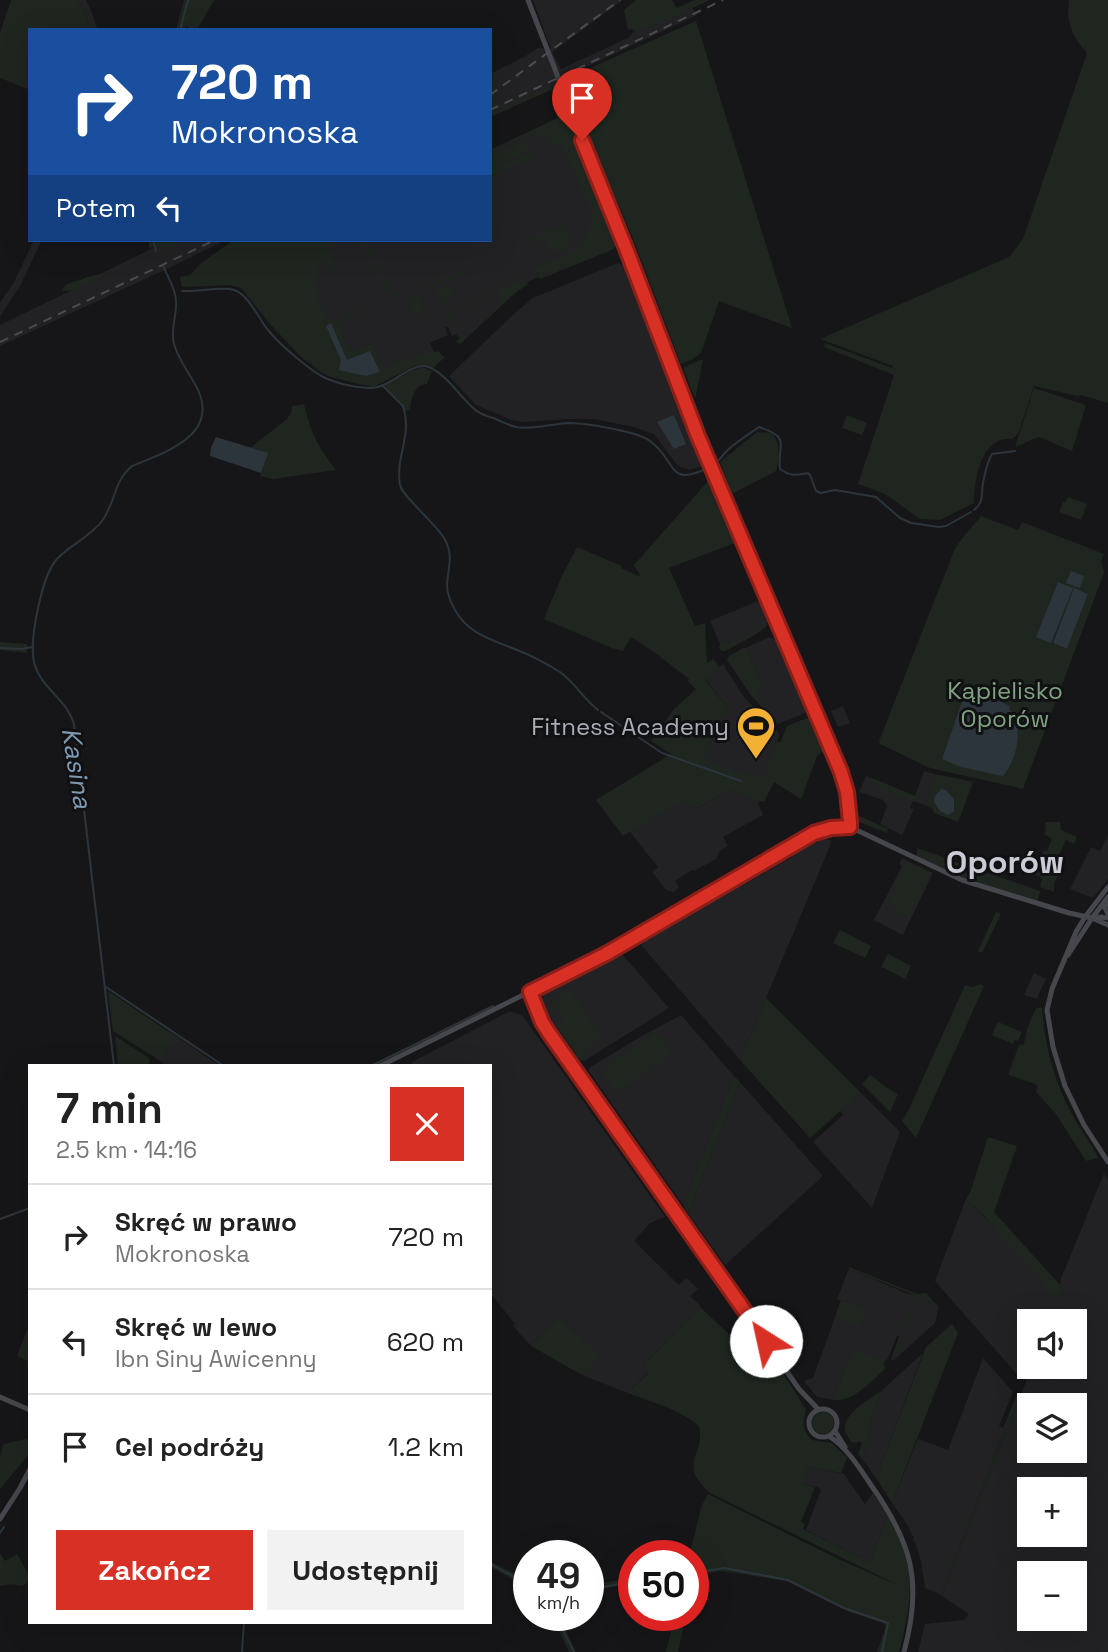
<!DOCTYPE html>
<html lang="pl">
<head>
<meta charset="utf-8">
<style>
  body { margin:0; font-family:"Space Grotesk",sans-serif; background:#f2f2f2; color:#222; height:100vh; display:flex; flex-direction:column; font-size:26px; white-space:nowrap }
  * { box-sizing:border-box; margin:0 }
  p { font-size:23px; color:#767676 }
  .icon { flex:none; width:38px; height:38px; fill:none; stroke:currentColor; stroke-width:2; stroke-linecap:round; stroke-linejoin:round }
  .map { position:relative; flex:1; overflow:hidden }
  .sheet { position:absolute; left:28px; top:1064px; width:464px; height:560px; display:flex; flex-direction:column; background:#fff; border-radius:0px; box-shadow:0 7px 28px #0002 }
  .sheet>* { flex:none }
  .guide { position:absolute; left:28px; top:28px; width:464px; height:214px; border-radius:0px; box-shadow:0 7px 28px #0002; background:#1a4fa0; color:#fff; overflow:hidden }
  .controls { position:absolute; left:1017px; top:1309px; display:grid; gap:14px }
  .controls a { display:grid; place-items:center; width:70px; height:70px; border-radius:0px; background:#fff; box-shadow:0 7px 28px #0002; font-size:35px }
  .speed { position:absolute; left:513px; top:1540px; display:flex; gap:14px; font-size:35px; font-weight:700; text-align:center }
  .speed>* { display:grid; place-content:center; width:91px; height:91px; border-radius:50%; background:#fff; box-shadow:0 7px 28px #0002; line-height:1 }
  .speed small { font-size:18px; font-weight:400 }
  .speed .limit { border:10px solid #d22; background:#fff; color:#111 }
  .pin { position:absolute; display:grid; place-items:center; width:60px; height:60px; color:#fff; margin:-72px -30px; border-radius:50% 50% 50% 0; rotate:-45deg; box-shadow:0 0 7px #0007 }
  .pin .icon { rotate:45deg }
  .me { position:absolute; width:77px; margin:-38px; rotate:325deg; stroke-linejoin:round; filter:drop-shadow(0 0 5px #0008) }
  .turn { display:flex; align-items:center; gap:24px; height:147px; padding:0 28px; font-size:32px }
  .turn .icon { width:91px; height:91px; stroke-width:2.5 }
  .turn b { display:block; font-size:49px; line-height:60px }
  .then { display:flex; align-items:center; height:66px; padding:0 28px; background:#0003; gap:14px; font-size:26px }
  .round { display:grid; place-items:center; flex:none; width:74px; height:74px; border-radius:0px; background:#f2f2f2 }
  .summary { display:flex; align-items:center; justify-content:space-between; height:119px; padding:0 28px }
  h1 { font-size:42px; font-weight:700; line-height:52px }
  .action { display:flex; gap:14px; margin-top:auto; padding:14px 28px }
  .action a { flex:1; height:80px; border-radius:0px; background:#d93025; color:#fff; font-size:28px; font-weight:700; line-height:80px; text-align:center }
  .action a+a { background:#f2f2f2; color:#222 }
  ul { padding:0; list-style:none }
  li { display:flex; align-items:center; gap:21px; height:105px; padding:0 28px; border-top:2px solid #e0e0e0 }
  li div { flex:1 }
  li b { display:block; font-size:26px }
  li em { font-style:normal }
  .map>svg:first-child { display:block }
  .built { fill:#222225; fill-rule:evenodd }
  .green { fill:#1e261f; fill-rule:evenodd }
  .water { fill:#2c353c }
  .lines { fill:none; stroke-linecap:round; stroke-linejoin:round }
  .stream { stroke:#2c353c; stroke-width:2 }
  .secondary { stroke:#45474d; stroke-width:5 }
  .rail { stroke:#4a4c52; stroke-width:2; stroke-dasharray:9 7; stroke-linecap:butt }
  .route-casing { stroke:#8d1f18; stroke-width:18 }
  .route { stroke:#d93025; stroke-width:12 }
  .labels { text-anchor:middle; dominant-baseline:central; stroke-width:6; stroke-linejoin:round; paint-order:stroke }
  .park-label { font-size:24px; fill:#7fa381; stroke:#111113 }
  .poi-label { font-size:24px; fill:#a8adb8; stroke:#111113; text-anchor:end }
  .water-label { font-size:26px; font-style:italic; fill:#7f9bb3; stroke:#111113 }
  .district-label { font-size:32px; font-weight:bold; fill:#c9ccd4; stroke:#111113 }
</style>
</head>
<body>
<div class="map">
<svg width="1108" height="1652" viewBox="0 0 1108 1652">
  <rect width="100%" height="100%" fill="#161618"/>
  <path class="built" d="M78 0H86L91 10 98 30H91L85 14Z
    M533 0H623L552 52 561 69 630 37 637 25 689 4 697 15 565 77 554 86 490 117V74L524 57 538 48 551 49Z
    M566 114 616 242 604 252 540 279 539 277 527 282 462 342 456 334 452 336 448 327H445L448 335 430 343 439 363H420L362 385 326 375 300 356 313 270 325 240H490V150Z
    M34 240H42L20 286 0 317V302L13 284Z
    M169 240H226L169 268 0 346V325L72 290 71 285 89 276 90 279Z
    M618 263 626 267 705 465 689 470 677 465 654 434 634 427 594 419H569L524 422 512 420 476 405 449 376 517 311 533 298Z
    M760 600 768 620 765 628 723 651 710 621Z
    M769 637 777 641 807 709 805 713 778 724 748 692 761 683 746 648Z
    M723 664 743 696 778 732 776 742 764 779 690 759 722 716 729 709 705 679Z
    M843 706 850 723 838 727 831 711Z
    M924 771 936 774 925 805 913 801 910 808 914 809 902 835 880 824 887 806 883 800 859 792 866 776 915 796Z
    M729 790 758 803 763 815 723 837 728 846 720 851 716 859 694 871 692 870 675 881 679 887 674 892 666 890 652 872 658 867 630 832 684 800 698 808Z
    M828 836 827 839 832 841 740 1060 642 946 643 941 682 917 685 918 739 886 740 887 792 857V855Z
    M1108 836V879L1093 898 1070 889 1091 847 1100 851Z
    M902 858 933 873 903 935 874 920 902 866 899 864Z
    M622 954 669 1008 584 1061 580 1060 550 1018 542 1001 543 994Z
    M1034 973 1046 979 1037 998H1034L1024 995Z
    M510 1011 522 1015 665 1217 650 1223 634 1241 679 1285 686 1278 698 1289 690 1296 701 1306 643 1365 649 1371 628 1393 582 1375 599 1356 559 1317 531 1346 513 1326 515 1324 490 1293V1066H412V1062Z
    M681 1015 734 1076 683 1205 589 1071V1068L635 1040Z
    M169 1031 220 1066H167L153 1056Z
    M740 1082 823 1176 725 1265 688 1213Z
    M861 1093 900 1132 872 1208 813 1142 843 1115 840 1111Z
    M1104 1173 1108 1180V1652H918L925 1624 964 1620 969 1614 942 1596 1029 1374 1021 1379 935 1281 966 1199 1061 1293 1060 1285 1061 1279ZM1029 1321H1074V1367H1029ZM1029 1405H1074V1451H1029ZM1029 1489H1074V1535H1029ZM1029 1573H1074V1619H1029Z
    M849 1269 906 1293 915 1295 900 1336H897L888 1358 884 1362 853 1349 833 1400 817 1397 804 1381 813 1378 835 1317 861 1326 867 1310 837 1299Z
    M917 1295 935 1303 938 1306 937 1316 935 1323 893 1361Z
    M923 1353 876 1478 863 1460 872 1415 881 1391Z
    M983 1358 1013 1392 999 1426 1005 1429 941 1595 925 1588 921 1561 915 1542 913 1541 914 1538 906 1523 892 1503 918 1439 948 1450Z
    M807 1467 844 1474 865 1504 873 1493 888 1515 870 1562 806 1530 821 1490 818 1487 801 1484Z"/>
  <path class="green" d="M11 0H78L85 14 91 30H30V90L0 78V33Z
    M184 0H214L197 30H193L186 26 184 30H176Z
    M636 0H672L677 8 694 0H710L637 33 635 29 628 30 624 10Z
    M1069 0H1108V403L1081 395 1077 396 1034 386 1018 434 1012 439C981 436 974 480 974 503L940 520 920 519 885 494 858 484 894 375 824 347 825 343 892 368 893 366 820 339 1009 257 1023 239 1087 53C1072 37 1066 22 1069 0Z
    M696 21 792 328 719 301 701 353 693 359 681 364 634 241 618 203 604 185 563 80Z
    M554 85 556 86 564 108H561L551 90 490 117V115Z
    M567 114 610 221 616 242 614 249 540 279 535 268C558 257 594 247 589 216L593 214 561 145 557 147C539 124 511 142 490 151V150Z
    M523 143 527 145 530 150 490 169V157L518 144Z
    M531 152 534 158 492 176 490 171Z
    M563 222 565 227 531 243 528 238Z
    M566 228 571 240C568 247 558 254 550 251L544 239Z
    M149 240H180V242L163 251 162 248 158 250 156 247 149 248Z
    M234 240H331C327 252 339 262 330 272L325 263 317 267 320 276 315 279 318 301 327 320 331 318 334 322 354 313 353 308 358 310 360 314 338 325 351 353 371 344 373 345 385 369 407 358 439 351 442 356 445 357 433 368 423 365 415 366 373 387 331 377 321 372 300 356 270 324 241 288 230 285 182 287 180 277 190 275 201 263Z
    M365 240H371L368 242 391 294 396 292V295L393 297 389 296 365 244Z
    M462 269 463 272 424 291 422 287Z
    M102 273 103 276C89 284 78 292 61 291L66 285 70 283Z
    M519 275 524 276 528 284 514 294 460 344 456 342 462 336 465 337 502 303 497 293 449 315 457 333 455 334 447 315 443 316 446 313 444 310 448 309 450 313 521 280Z
    M448 284 453 295 444 299 445 304 442 305 435 290Z
    M418 296 424 309 422 314 419 315 414 313 408 300Z
    M700 360H703L695 399 683 368Z
    M423 367 432 371 427 384C414 385 411 398 410 410L405 411 401 402 383 386 411 371Z
    M1034 388 1086 405 1072 451 1039 437 1015 447Z
    M304 404C311 433 318 447 336 470L273 479 260 476 267 453 250 448 287 419 291 413 292 406Z
    M847 415 867 423 862 435 842 428Z
    M757 432 772 433C781 445 780 457 776 471L732 494 720 462Z
    M712 479 726 509 736 540 735 543 669 568 695 626 705 623 707 663 713 659 719 667 705 680 729 709 714 726 712 734H710L709 736 711 737C708 744 702 754 707 761L734 770 763 778 776 742 778 732 779 735 777 741 780 743 787 726 807 718 811 720 824 751 817 756 801 799 774 782 764 802 760 801 758 803 729 790 698 808 684 801 623 836 596 800 671 754 651 741 674 709 696 689 688 681 689 679 658 655 631 637 623 651 612 648 544 619 561 578 577 547 622 566 621 568 641 577 634 565 709 480Z
    M1068 497 1087 504 1081 520 1059 512 1063 502H1066Z
    M981 516 1018 530 1022 522 1104 554 1101 562 1104 573 1023 789 930 768 880 744 879 741 954 551C961 537 972 528 981 516ZM1074 589 1088 594 1067 649 1053 643Z
    M765 623 768 624C757 636 739 643 725 651H721L719 647 721 644 725 642 727 644 736 641V639L763 627V624Z
    M0 642 27 644V653L0 650Z
    M743 648H746L761 683 763 682 764 684 756 688 763 706H761L750 694 727 660 728 657Z
    M936 774 973 782 958 822 934 813 933 809 925 805Z
    M872 778 915 796 913 802 878 788V786L871 782Z
    M853 813 888 829 887 833 854 820Z
    M1045 822H1060L1061 830 1077 837 1074 844 1066 840 1056 861 1064 865 1054 883V892L1040 887 1042 878 1034 874 1041 858 1043 851H1047L1052 839 1044 834 1046 828Z
    M917 848 952 860 946 870 917 856Z
    M906 861 930 872 908 918 894 910 889 900Z
    M955 862 972 867 974 872 972 877 968 879 952 873 951 871Z
    M979 870 1040 891 1038 900 1035 901 978 882 976 878Z
    M996 912 1001 914 982 953 978 951Z
    M840 930 871 946 865 958 833 943Z
    M888 954 911 966 906 977 907 980 882 967 880 969Z
    M980 984 984 986 916 1138 902 1121 909 1109 965 985 973 987Z
    M108 991 175 1036 159 1060 113 1031Z
    M569 991 572 992 600 1038V1040L584 1049 585 1052 583 1054 584 1056 589 1057 584 1060H580L556 1025 564 1019 552 1000 554 999 558 1004 560 1002 557 997Z
    M766 998 861 1093 810 1138 740 1060Z
    M1042 1007C1044 1045 1055 1084 1073 1116 1081 1131 1092 1144 1098 1158L1086 1161 1056 1114 1036 1092 1038 1085 1009 1075V1072L1019 1045 1024 1044 1027 1029 1036 1008Z
    M998 1022 1022 1032 1018 1041 1015 1040 1013 1044 992 1035Z
    M656 1034 660 1036 672 1054 617 1092 602 1074 603 1069 651 1035Z
    M115 1036 149 1058 150 1062 147 1066H118Z
    M870 1075C879 1080 887 1090 898 1094L890 1112 862 1084Z
    M734 1076 740 1082 688 1213 683 1205Z
    M988 1137 1017 1146 994 1212 1060 1285 1061 1293 1054 1296 985 1217 966 1199 971 1190Z
    M719 1263 799 1377H798L718 1264Z
    M718 1266 796 1378 794 1377 718 1269Z
    M849 1267 917 1294 926 1293 935 1303 917 1296 893 1361 891 1359 915 1295 849 1269Z
    M841 1300 867 1310 861 1327 835 1317Z
    M700 1307 730 1335 745 1319 794 1390 806 1410C802 1423 802 1430 812 1440L832 1443 847 1458 841 1473 807 1467 802 1484 815 1487 801 1522 805 1524 803 1529 870 1562 888 1515C917 1567 913 1597 899 1652H877L886 1626 883 1623 849 1612 786 1581 721 1571 693 1576V1556H689L702 1505 708 1494 836 1558 900 1586 710 1493C676 1463 706 1456 699 1426 680 1409 651 1402 628 1393L649 1372 643 1365Z
    M559 1317 600 1356 582 1375 531 1346Z
    M952 1324 958 1333 892 1503 876 1478 926 1347Z
    M27 1330 30 1331V1362L17 1356Z
    M853 1349 883 1360 885 1369C871 1381 853 1403 833 1400Z
    M881 1391 872 1415 863 1460 858 1454 862 1443 859 1441 856 1443 851 1442C850 1440 846 1434 845 1432 842 1413 869 1400 881 1391Z
    M1017 1394 1020 1397 942 1596 941 1595 1005 1430 1003 1429Z
    M812 1423a11 11 0 1 1 22 0a11 11 0 1 1-22 0Z
    M26 1439 30 1441V1453L0 1489V1458L3 1444Z
    M0 1554 5 1561 17 1554 30 1577V1581L22 1586 11 1584 0 1586Z
    M490 1561 528 1580V1588L490 1567Z
    M633 1577V1583L588 1592V1586Z
    M552 1615H559L576 1652H569Z
    M675 1615H686L678 1652H666Z"/>
  <path class="water" d="M331 323 347 360 370 351 380 372 366 376 339 370 341 360 326 326Z
    M674 415 686 444 674 449 657 422Z
    M216 437 268 453 261 473 210 456 211 447Z
    M1071 571 1084 576 1080 588 1066 583Z
    M1058 582 1073 588 1051 643 1036 637Z
    M1074 588 1088 594 1067 649 1053 643Z
    M986 695 1010 706 1009 709C1025 727 1017 759 1003 776L961 767 942 759 963 699C969 694 976 697 982 700Z
    M941 789 946 790 954 799V811L948 815 940 811 934 802 935 796Z"/>
  <g class="lines">
    <path class="stream" d="M180 30 188 0
      M153 240 156 251
      M182 291C196 292 223 286 234 290 248 294 259 319 268 330 279 344 313 374 330 380 343 385 368 391 381 386 394 381 412 365 425 366 442 369 460 396 472 407 479 414 487 416 496 419 502 422 509 425 516 427 533 430 551 424 568 423 589 423 611 428 631 433 639 435 648 438 655 445 677 466 670 486 708 468L692 430
      M642 303 675 387
      M668 349 673 362
      M679 376 690 406
      M382 385 403 406C413 435 395 456 400 485 402 496 436 524 444 538 454 554 448 568 447 585 447 594 451 603 455 610 468 634 493 640 517 650 531 655 547 664 560 672 574 682 584 699 598 710
      M678 395 690 424
      M693 413 714 464 716 463
      M719 460C729 446 745 437 759 427 792 438 777 444 780 469 791 477 797 475 808 473L810 475 816 491 821 493 835 490 876 497 900 518 911 523 939 527 946 526 971 512
      M974 510C984 503 981 494 983 483 985 473 987 462 992 454L1015 451
      M0 648 22 649 32 647
      M601 712 662 753 741 781
      M106 987 224 1066
      M114 1066 74 724C67 699 40 688 34 662 29 640 42 575 57 559 70 545 90 537 102 521 116 502 113 482 132 466 163 453 217 437 199 392 192 376 179 362 174 344 170 330 177 316 176 301 176 290 168 277 163 266
      M371 1066 493 1006
      M0 1219 30 1208
      M0 1533 4 1527
      M490 1564 528 1584
      M693 1573 724 1568 788 1580 844 1608 888 1623 882 1652
      M588 1590 634 1581
      M555 1615 574 1652
      M242 1652 244 1622"/>
    <path class="secondary" d="M528 0 698 436 841 772 847 790 850 827
      M1108 887 1085 917 1076 932 1052 989 1047 1010 1053 1047 1065 1086 1084 1125 1108 1162
      M1107 901 1105 908 1108 914
      M1092 918 1108 925
      M1068 955 1092 918 1108 897
      M530 992 541 1019
      M525 994 537 1016 799 1389 818 1409
      M380 1066 606 954 814 833 831 828 850 827 962 880 1069 913 1092 918 1101 917 1108 918
      M0 1397 30 1410
      M809 1423a14 14 0 1 1 28 0a14 14 0 1 1-28 0Z
      M835 1431 845 1447
      M829 1436C847 1448 859 1467 871 1485 912 1543 923 1582 904 1652
      M0 1519 20 1488 30 1469"/>
    <path class="rail" d="M490 95 620 0
      M490 110 723 0
      M0 342 215 240"/>
  </g>
  <g class="lines">
    <g class="route-casing">
      <path id="route" d="M582 140 627 251 698 436 841 772 847 792 850 822V827L831 828 814 833 606 954 530 992 542 1022 549 1033 766 1341"/>
    </g>
    <use href="#route" class="route"/>
  </g>
  <defs>
    <g id="stadium-pin" transform="scale(2.0125)"><path d="M0 17L-7.5 6A9.5 9.5 0 1 1 7.5 6Z" fill="#f2b134" stroke="#111113"/><path d="M0-5a6.5 5 0 1 0 0 10a6.5 5 0 1 0 0-10ZM-3.5-1.8h7v3.6h-7Z" fill="#111"/></g>
  </defs>
  <g fill-rule="evenodd">
    <use href="#stadium-pin" x="756" y="726"/>
  </g>
  <g class="labels">
    <g class="park-label">
      <text x="1005" y="690">Kąpielisko<tspan x="1005" dy="28">Oporów</tspan></text>
    </g>
    <g class="poi-label">
      <text x="729" y="726">Fitness Academy</text>
    </g>
    <g class="water-label">
      <text transform="translate(77 768) rotate(81)">Kasina</text>
    </g>
    <g class="district-label">
      <text x="1005" y="862">Oporów</text>
    </g>
  </g>
</svg>
<div class="controls">
<a><svg class="icon" aria-label="sound" viewBox="0 0 24 24"><path d="M4 9h4l5-4v14l-5-4H4zM17 9q2 3 0 6"/></svg></a>
<a><svg class="icon" aria-label="layers" viewBox="0 0 24 24"><path d="M12 4l9 5-9 5-9-5zM3 14l9 5 9-5"/></svg></a>
<a>+</a>
<a>−</a>
</div>
<div class="speed"><div>49<small>km/h</small></div><div class="limit">50</div></div>
<div class="pin" style="left:582px;top:140px;background:#d93025"><svg class="icon" aria-label="arrive" viewBox="0 0 24 24"><path d="M6 21V4h12l-3 4 3 4H6"/></svg></div>
<svg class="me" style="left:766px;top:1341px" viewBox="-20 -20 40 40"><circle r="19" fill="#fff"/><path d="M0-13L10 11 0 6-10 11z" fill="#d93025"/></svg>
<div class="guide">
<div class="turn"><svg class="icon" aria-label="right" viewBox="0 0 24 24"><path d="M7 20v-9h11M14 6l5 5-5 5"/></svg><div><b>720 m</b>Mokronoska</div></div>
<div class="then">Potem<svg class="icon" aria-label="left" viewBox="0 0 24 24"><path d="M17 20v-9H6M10 6l-5 5 5 5"/></svg></div>
</div>
<section class="sheet">
<div class="summary"><div><h1>7 min</h1><p>2.5 km · 14:16</p></div><a class="round" style="background:#d93025;color:#fff"><svg class="icon" aria-label="close" viewBox="0 0 24 24"><path d="M6 6l12 12M18 6L6 18"/></svg></a></div>
<ul>
<li><svg class="icon" aria-label="right" viewBox="0 0 24 24"><path d="M7 20v-9h11M14 6l5 5-5 5"/></svg><div><b>Skręć w prawo</b><p>Mokronoska</p></div><em>720 m</em></li>
<li><svg class="icon" aria-label="left" viewBox="0 0 24 24"><path d="M17 20v-9H6M10 6l-5 5 5 5"/></svg><div><b>Skręć w lewo</b><p>Ibn Siny Awicenny</p></div><em>620 m</em></li>
<li><svg class="icon" aria-label="arrive" viewBox="0 0 24 24"><path d="M6 21V4h12l-3 4 3 4H6"/></svg><div><b>Cel podróży</b></div><em>1.2 km</em></li>
</ul>
<div class="action"><a>Zakończ</a><a>Udostępnij</a></div>
</section>
</div>
</body>
</html>
